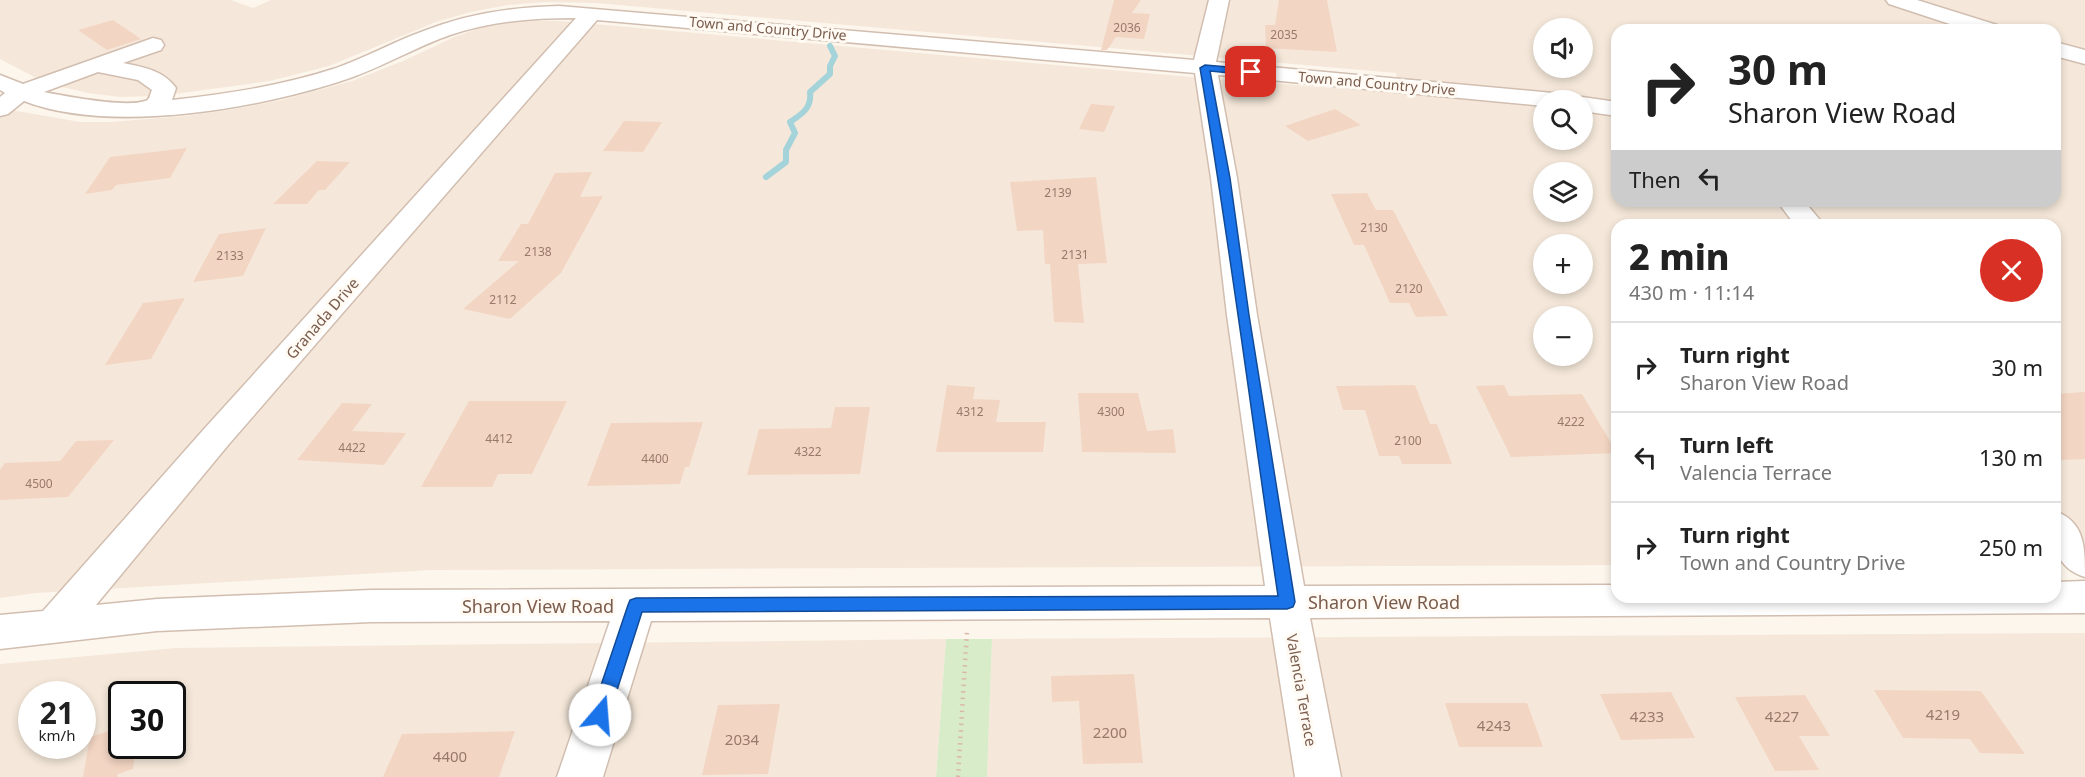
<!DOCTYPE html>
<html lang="en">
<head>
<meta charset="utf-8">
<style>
  body { margin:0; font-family:"Noto Sans",sans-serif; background:#f2f2f2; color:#222; height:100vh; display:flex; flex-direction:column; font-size:22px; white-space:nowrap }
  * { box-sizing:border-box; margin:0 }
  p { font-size:20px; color:#767676 }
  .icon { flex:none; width:33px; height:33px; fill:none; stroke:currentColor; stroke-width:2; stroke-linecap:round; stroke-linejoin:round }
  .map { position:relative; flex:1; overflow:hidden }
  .side { position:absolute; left:1611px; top:219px; width:450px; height:384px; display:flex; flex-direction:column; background:#fff; border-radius:18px; box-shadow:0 3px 9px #0003 }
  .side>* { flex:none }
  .top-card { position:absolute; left:1611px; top:24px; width:450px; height:183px; border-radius:18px; box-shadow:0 3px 9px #0003; background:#fff; color:#222; overflow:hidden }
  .buttons { position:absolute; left:1533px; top:18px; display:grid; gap:12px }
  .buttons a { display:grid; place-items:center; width:60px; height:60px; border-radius:50%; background:#fff; box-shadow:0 3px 9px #0003; font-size:30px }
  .speed { position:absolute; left:18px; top:681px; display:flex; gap:12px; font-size:30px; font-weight:700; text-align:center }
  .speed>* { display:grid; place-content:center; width:78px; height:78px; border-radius:50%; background:#fff; box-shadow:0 3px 9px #0003; line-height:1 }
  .speed small { font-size:15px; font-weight:400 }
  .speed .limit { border:3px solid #111; border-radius:9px; background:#fff; color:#111 }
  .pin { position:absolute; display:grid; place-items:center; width:51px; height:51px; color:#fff; margin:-26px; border-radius:12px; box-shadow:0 3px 9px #0006 }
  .me { position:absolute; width:66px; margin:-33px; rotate:18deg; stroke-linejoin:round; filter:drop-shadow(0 0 4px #0008) }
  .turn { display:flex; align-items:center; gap:21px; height:126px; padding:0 18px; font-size:27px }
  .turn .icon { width:78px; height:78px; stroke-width:2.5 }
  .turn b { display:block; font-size:42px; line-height:51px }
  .then { display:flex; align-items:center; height:57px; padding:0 18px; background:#0003; gap:12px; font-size:22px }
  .round { display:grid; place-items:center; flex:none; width:63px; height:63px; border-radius:32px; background:#f2f2f2 }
  .overview { display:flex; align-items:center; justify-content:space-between; height:102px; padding:0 18px }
  h1 { font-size:36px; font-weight:800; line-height:45px }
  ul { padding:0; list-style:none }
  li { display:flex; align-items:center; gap:18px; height:90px; padding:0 18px; border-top:2px solid #e0e0e0 }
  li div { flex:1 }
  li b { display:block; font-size:22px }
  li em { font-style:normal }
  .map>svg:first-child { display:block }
  .residential { fill:#f5e8da; fill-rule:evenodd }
  .green { fill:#d8ecc9 }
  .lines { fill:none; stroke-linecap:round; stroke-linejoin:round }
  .stream { stroke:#a5d3da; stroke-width:6 }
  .building { fill:#f3d5c3 }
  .minor-casing { stroke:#d1beb0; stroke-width:3 }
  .path { stroke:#d9b8a5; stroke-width:4.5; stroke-dasharray:1.5 5; stroke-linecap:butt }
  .minor { fill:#fff; fill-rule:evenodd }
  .route { fill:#1a73e8; stroke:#114b97; stroke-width:1.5 }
  .labels { text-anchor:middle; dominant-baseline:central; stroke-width:6; stroke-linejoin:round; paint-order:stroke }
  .number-label { font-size:12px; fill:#987a6a }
  .far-street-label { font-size:14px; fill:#7a5c4d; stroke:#fffaf3 }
  .street-label { font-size:15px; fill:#7a5c4d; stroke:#fffaf3 }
  .near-number-label { font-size:15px; fill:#987a6a }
  .near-street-label { font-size:18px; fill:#7a5c4d; stroke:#fffaf3 }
</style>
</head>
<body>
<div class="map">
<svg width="2085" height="777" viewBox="0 0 2085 777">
  <rect width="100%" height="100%" fill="#fdf6ec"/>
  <path class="residential" d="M0 0H231L253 8 271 0H2085V556L2055 561V225H1617V565L432 570 36 593 0 598V108L80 122H110L185 116 235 109 282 100 352 81 403 61 454 37 480 28 521 21H560L1180 76 1398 93 1396 73 596 3 544 2 508 5 471 12 436 22 329 66 270 81 160 96 120 97 88 93 46 83 0 59ZM1544 28H1582V68H1544ZM1617 30H2055V201H1617ZM1544 100H1582V140H1544ZM1544 172H1582V212H1544ZM1544 244H1582V284H1544ZM1544 316H1582V356H1544Z
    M2085 633V777H987L992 639Z
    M946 639 936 777H0V664L176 648ZM32 694H82V746H32ZM122 694H172V746H122Z"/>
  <path class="green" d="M946 639H992L987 777H936Z"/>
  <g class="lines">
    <path class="stream" d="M766 177 786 162V150L795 133 790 122C802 114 812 108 810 92L830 74V66L835 56 830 46"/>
  </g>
  <path class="building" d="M1114 0H1141L1132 13 1150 14 1144 39 1116 37 1107 50H1101Z
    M1279 0H1327L1337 52 1266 48 1265 25H1275Z
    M113 20 141 39 107 50 78 30Z
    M1091 104 1115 106 1104 132 1079 129Z
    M1335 109 1361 125 1308 141 1285 126Z
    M624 121 662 122 643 152 603 151Z
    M187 148 170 178 116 185 112 190 85 194 110 157Z
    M317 161 350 162 325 190H319L307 204H273Z
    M592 172 580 197 603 196 561 273 510 319 463 309 519 261H498L521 224H528L555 173Z
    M1096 177 1107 263 1078 264 1084 323 1054 322 1050 264H1045L1043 230 1017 231 1010 182Z
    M1367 193 1376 210H1393L1448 316 1416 317 1409 303H1390L1364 245H1354L1331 194Z
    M266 228 243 276 193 282 219 234Z
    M185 298 151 359 105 365 143 303Z
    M947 385 975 387 973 399 1000 400 996 422H1046L1043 452H936Z
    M1415 385 1430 424H1437L1452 464H1402L1399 456H1379L1365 410H1343L1336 386Z
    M1504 385 1509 396 1582 394 1617 453 1511 457 1476 386Z
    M2085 392V459L2061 460 2055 454V394Z
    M1078 393H1138L1147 431 1173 429 1176 453 1082 452Z
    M469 401H567L532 474H498L492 487H421Z
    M342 403 372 404 352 431 406 433 384 465 297 460Z
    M835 407H870L860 474 747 475 759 429 831 428Z
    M703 422 689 467H685L680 484 587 486 611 423Z
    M114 440 68 497 0 500V470L5 463 60 461 76 441Z
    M1134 674 1143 763 1083 764 1079 701 1052 702 1051 676Z
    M1874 690 1981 691 2025 754 1980 753 1970 739 1903 738Z
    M1671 692 1695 738 1621 740 1600 694Z
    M1805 695 1830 736H1799L1819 770 1775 771 1735 697Z
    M1445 703H1527L1543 747H1459Z
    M780 704 768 774 702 775 718 705Z
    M122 727V746H136L133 769 118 774 117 777H83L90 737Z
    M515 731 499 777H383L402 734Z"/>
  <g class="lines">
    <g class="minor-casing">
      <path id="minor" d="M1209 0H1229L1216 62 1553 93 1561 95 1565 100H1544V106L1218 75 1237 178 1257 315 1304 586 1617 585V597H2055V582L2085 581V613L1310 618 1341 777H1295L1270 618 651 621 603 777H557L610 621 371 622 157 631 0 649V615L43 611 205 428 576 18C533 18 491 21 450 35 416 47 384 66 350 78 263 108 112 135 24 101L8 114 0 116V97L5 93 0 90V75L23 84 153 38 161 40 164 45 161 50 123 63C143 67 163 70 176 88L172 100C227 94 280 86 333 69 363 59 391 43 421 32 465 14 511 7 559 6L1194 60ZM597 20 1195 73 1211 178 1227 315 1265 586 371 590 157 599 96 605 229 444ZM98 72 138 80 152 90C150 94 150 100 145 101 125 108 65 96 44 92Z
        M1886 0H1917L1997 25 2000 30H1968L1889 4Z
        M2055 42 2085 50V64L2055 56Z
        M1582 97 1617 102V116L1582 111V100H1573Z
        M1777 201H1804L1824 225H1795Z
        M2055 511C2085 522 2085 547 2085 577 2051 566 2055 541 2055 511Z"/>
    </g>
    <path class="path" d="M958 777 967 631"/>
    <use href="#minor" class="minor"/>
  </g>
  <path class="route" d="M1205 65 1251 69 1256 72 1251 75 1210 71 1230 178 1249 315 1295 602 1293 607 1287 609 642 612 609 715 607 721 600 723 594 721 591 715 628 605 630 600 636 598 1278 596C1252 420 1230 243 1200 68Z"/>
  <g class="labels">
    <g class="number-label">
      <text x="1127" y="27">2036</text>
      <text x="1284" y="34">2035</text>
      <text x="1058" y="192">2139</text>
      <text x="1374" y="227">2130</text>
      <text x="538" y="251">2138</text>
      <text x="1075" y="254">2131</text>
      <text x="230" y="255">2133</text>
      <text x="1409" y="288">2120</text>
      <text x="503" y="299">2112</text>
      <text x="970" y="411">4312</text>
      <text x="1111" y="411">4300</text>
      <text x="1571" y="421">4222</text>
      <text x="499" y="438">4412</text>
      <text x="1408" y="440">2100</text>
      <text x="352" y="447">4422</text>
      <text x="808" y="451">4322</text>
      <text x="655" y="458">4400</text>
      <text x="39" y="483">4500</text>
    </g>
    <g class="far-street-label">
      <text transform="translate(768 28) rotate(5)">Town and Country Drive</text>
      <text transform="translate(1377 83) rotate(5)">Town and Country Drive</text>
    </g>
    <g class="street-label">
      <text transform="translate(322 318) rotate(-49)">Granada Drive</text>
      <text transform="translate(1302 690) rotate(80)">Valencia Terrace</text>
    </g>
    <g class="near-number-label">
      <text x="1943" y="714">4219</text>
      <text x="1647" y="716">4233</text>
      <text x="1782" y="716">4227</text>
      <text x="1494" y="725">4243</text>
      <text x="1110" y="732">2200</text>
      <text x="742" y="739">2034</text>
      <text x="450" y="756">4400</text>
    </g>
    <g class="near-street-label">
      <text x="1384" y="602">Sharon View Road</text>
      <text x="538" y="606">Sharon View Road</text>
    </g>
  </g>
</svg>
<div class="buttons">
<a><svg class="icon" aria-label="sound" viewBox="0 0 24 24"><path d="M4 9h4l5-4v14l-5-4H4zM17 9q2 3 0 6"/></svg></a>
<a><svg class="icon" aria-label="search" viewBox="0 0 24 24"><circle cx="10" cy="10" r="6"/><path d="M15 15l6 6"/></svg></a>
<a><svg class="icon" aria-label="layers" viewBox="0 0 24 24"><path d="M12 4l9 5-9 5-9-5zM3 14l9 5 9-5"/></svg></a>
<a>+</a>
<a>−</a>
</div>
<div class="speed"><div>21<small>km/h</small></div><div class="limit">30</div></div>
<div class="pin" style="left:1251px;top:72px;background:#d93025"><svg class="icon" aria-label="arrive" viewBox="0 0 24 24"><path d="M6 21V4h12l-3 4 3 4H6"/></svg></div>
<svg class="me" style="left:600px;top:715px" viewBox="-20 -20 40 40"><circle r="19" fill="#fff"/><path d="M0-13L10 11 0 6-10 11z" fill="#1a73e8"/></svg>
<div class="top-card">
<div class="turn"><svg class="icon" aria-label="right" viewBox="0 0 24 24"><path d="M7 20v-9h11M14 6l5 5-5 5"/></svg><div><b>30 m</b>Sharon View Road</div></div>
<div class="then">Then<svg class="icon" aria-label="left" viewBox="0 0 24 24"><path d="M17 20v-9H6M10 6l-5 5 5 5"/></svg></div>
</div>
<section class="side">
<div class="overview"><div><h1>2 min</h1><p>430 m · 11:14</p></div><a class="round" style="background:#d93025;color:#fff"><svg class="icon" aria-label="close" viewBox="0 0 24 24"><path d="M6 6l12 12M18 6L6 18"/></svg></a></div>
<ul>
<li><svg class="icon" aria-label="right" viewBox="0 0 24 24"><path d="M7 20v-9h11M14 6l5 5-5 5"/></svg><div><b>Turn right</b><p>Sharon View Road</p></div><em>30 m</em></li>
<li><svg class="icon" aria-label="left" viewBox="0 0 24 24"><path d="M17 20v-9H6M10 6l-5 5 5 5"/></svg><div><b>Turn left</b><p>Valencia Terrace</p></div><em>130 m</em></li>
<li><svg class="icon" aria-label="right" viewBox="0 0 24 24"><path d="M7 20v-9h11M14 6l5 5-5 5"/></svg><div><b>Turn right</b><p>Town and Country Drive</p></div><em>250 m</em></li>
</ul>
</section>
</div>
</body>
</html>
